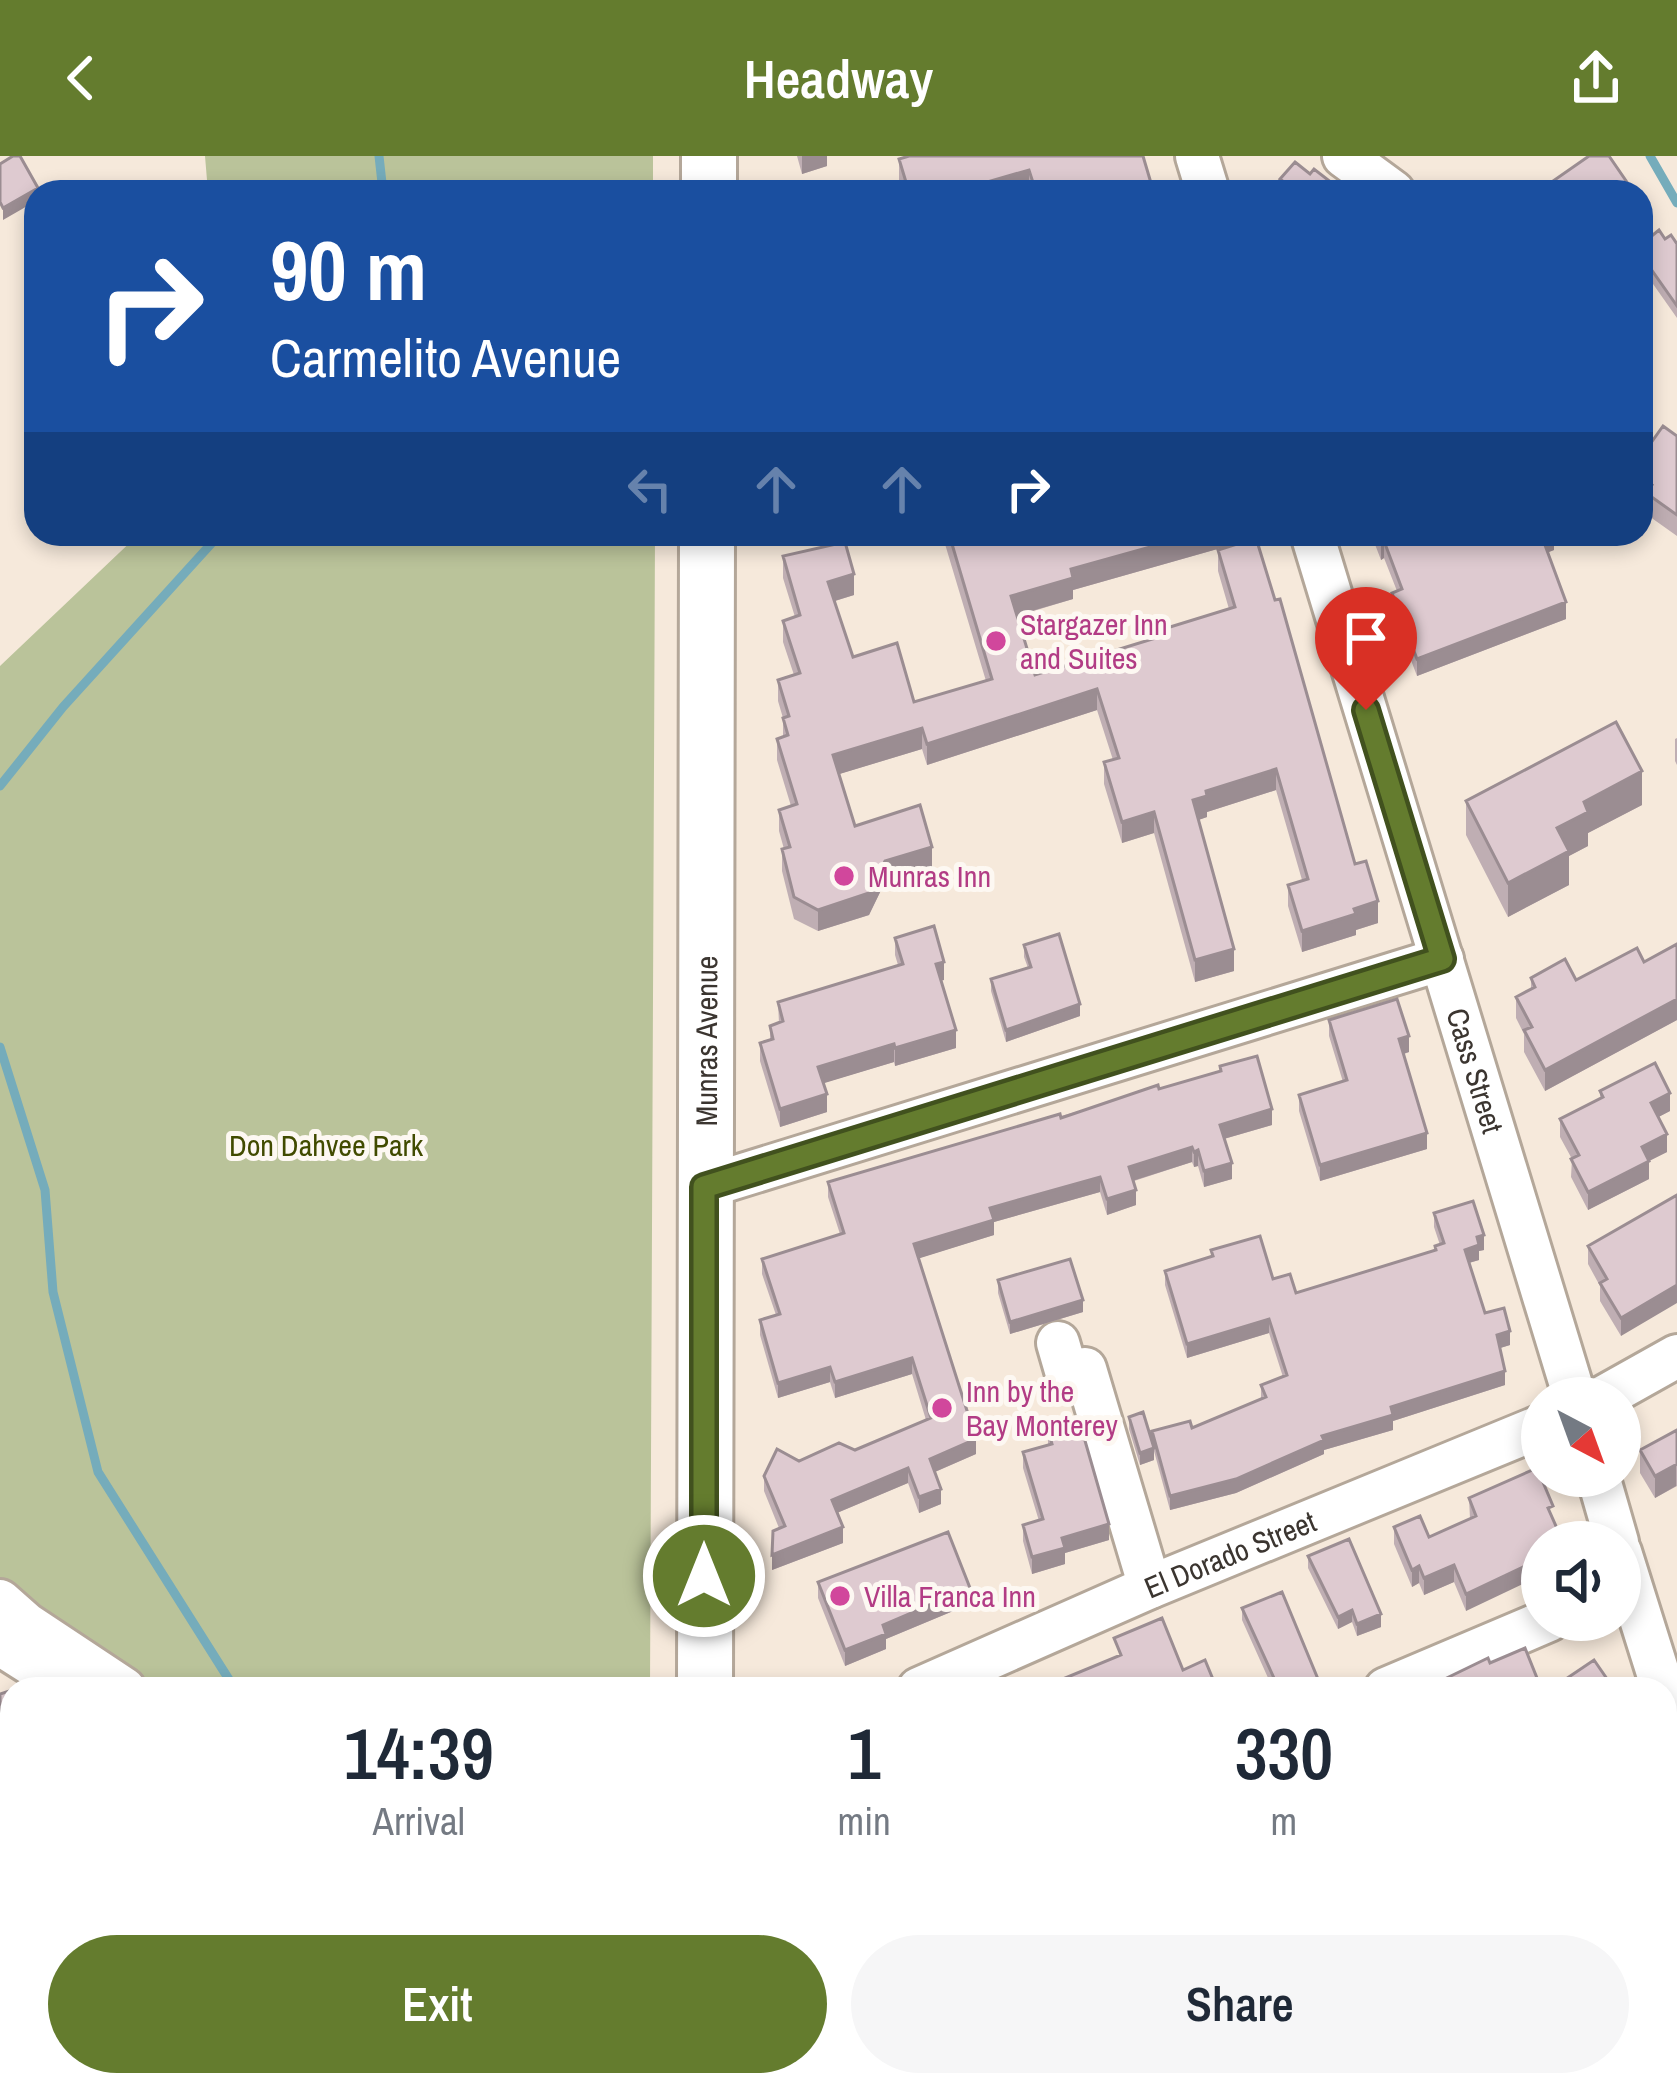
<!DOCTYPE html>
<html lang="en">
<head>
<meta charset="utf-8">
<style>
  body { margin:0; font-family:"Archivo Narrow",sans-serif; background:#f6f6f7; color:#1f2937; height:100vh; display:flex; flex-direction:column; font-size:45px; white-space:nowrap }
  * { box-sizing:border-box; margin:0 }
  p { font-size:39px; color:#747a83 }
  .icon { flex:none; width:66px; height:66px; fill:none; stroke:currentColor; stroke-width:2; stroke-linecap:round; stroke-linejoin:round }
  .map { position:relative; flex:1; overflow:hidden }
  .side { position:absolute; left:0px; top:1521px; width:1677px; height:420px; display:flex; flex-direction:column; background:#fff; border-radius:36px 36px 0 0; box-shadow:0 6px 18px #0003 }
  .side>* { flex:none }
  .top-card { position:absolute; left:24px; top:24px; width:1629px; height:366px; border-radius:36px; box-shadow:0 6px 18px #0003; background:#1a4fa0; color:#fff; overflow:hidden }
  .needle { width:78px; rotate:139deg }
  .controls { position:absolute; left:1521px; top:1221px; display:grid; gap:24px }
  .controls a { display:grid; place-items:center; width:120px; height:120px; border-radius:50%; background:#fff; box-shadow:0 6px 18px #0003; font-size:60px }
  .pin { position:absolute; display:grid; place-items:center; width:102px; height:102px; color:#fff; margin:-123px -51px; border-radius:50% 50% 50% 0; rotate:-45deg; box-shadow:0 0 12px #0007 }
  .pin .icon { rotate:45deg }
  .me { position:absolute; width:132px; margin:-66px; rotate:0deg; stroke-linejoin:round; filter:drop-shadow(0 0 9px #0008) }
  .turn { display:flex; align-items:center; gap:42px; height:252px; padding:0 48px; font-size:54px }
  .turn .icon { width:156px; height:156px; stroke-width:2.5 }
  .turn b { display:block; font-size:84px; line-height:102px }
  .lanes { display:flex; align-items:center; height:114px; padding:0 48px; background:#0003; justify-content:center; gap:60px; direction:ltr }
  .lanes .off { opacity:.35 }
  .eta { display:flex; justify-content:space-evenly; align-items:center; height:204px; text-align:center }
  .eta b { font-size:72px; font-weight:600; line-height:84px }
  .action { display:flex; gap:24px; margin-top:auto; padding:24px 48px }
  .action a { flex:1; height:138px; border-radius:72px; background:#647c2e; color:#fff; font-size:48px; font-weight:600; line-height:138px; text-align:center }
  .action a+a { background:#f6f6f7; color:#1f2937 }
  header { display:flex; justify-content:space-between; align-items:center; height:156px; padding:0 48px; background:#647c2e; color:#fff; font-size:54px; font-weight:600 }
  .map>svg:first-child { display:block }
  .green { fill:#bac39a }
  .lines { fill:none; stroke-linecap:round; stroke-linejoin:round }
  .stream { stroke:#75acbb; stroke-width:9 }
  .minor-casing { stroke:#b4a799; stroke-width:48 }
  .major-casing { stroke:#b4a799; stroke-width:60 }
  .minor { stroke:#fff; stroke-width:42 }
  .major { stroke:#fff; stroke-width:54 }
  .wall { fill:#bfaeb3 }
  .shaded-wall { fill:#9b8d92 }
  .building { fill:#decad0; stroke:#9b8d92; stroke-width:3 }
  .route-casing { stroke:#41511e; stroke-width:30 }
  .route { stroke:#647c2e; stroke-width:21 }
  .hotel-dot { fill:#d1479c; stroke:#fdf8f2; stroke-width:4.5 }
  .labels { text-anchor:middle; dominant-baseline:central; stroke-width:10; stroke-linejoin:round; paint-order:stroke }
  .hotel-label { font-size:30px; fill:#b23c85; stroke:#fdf8f2; text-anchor:start }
  .street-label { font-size:30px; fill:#3b3530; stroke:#fdf8f2 }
  .park-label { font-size:30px; fill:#414b00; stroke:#fdf8f2 }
</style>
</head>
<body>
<header><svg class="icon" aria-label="back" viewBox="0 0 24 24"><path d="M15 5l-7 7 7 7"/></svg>Headway<svg class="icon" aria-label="share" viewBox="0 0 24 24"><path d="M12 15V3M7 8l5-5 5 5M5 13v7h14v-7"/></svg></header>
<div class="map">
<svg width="1677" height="1941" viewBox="0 0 1677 1941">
  <rect width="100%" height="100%" fill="#f6e9db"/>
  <path class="green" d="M205 0H653V36H208Z
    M139 378H655L650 1533H97L0 1469V510Z"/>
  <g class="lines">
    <path class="stream" d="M379 0 383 36
      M1650 0 1677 47
      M0 630 63 551 220 378
      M0 891 45 1034 53 1136 98 1316 235 1533
      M329 1929 331 1941"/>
    <g class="minor-casing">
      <g id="minor">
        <path d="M1197 0 1208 36"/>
        <path d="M1344 0 1393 36"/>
        <path id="s1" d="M1312 378 1575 1242"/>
        <path d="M704 1031 1442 803"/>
        <path d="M1058 1187 1067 1218 1085 1213 1150 1431"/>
        <path d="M1602 1242 1677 1200"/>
        <path d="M1598 1320 1617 1386"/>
        <path d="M1620 1396 1663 1533"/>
        <path d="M0 1445 26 1468 124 1533"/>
        <path d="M0 1488 71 1533"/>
        <path id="s2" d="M919 1533 1150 1431 1542 1270"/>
        <path d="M1386 1533 1549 1464"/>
        <path d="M1665 1539 1677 1575"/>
        <path d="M1665 1888 1677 1882"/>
        <path d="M306 1929 308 1941"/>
        <path d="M935 1929 943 1941"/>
        <path d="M1556 1941 1580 1929"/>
        <path d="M1668 1941 1677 1936"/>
      </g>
    </g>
    <g class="major-casing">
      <g id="major">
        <path d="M709 36V0"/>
        <path id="s3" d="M705 1533 707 378"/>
        <path d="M701 1941V1929"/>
      </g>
    </g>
    <use href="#minor" class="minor"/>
    <use href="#major" class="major"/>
  </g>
  <path class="wall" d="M797 0H827V10L802 18Z
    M1143 0 1151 36H902L899 24V3Z
    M1648 83H1665L1677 88V162L1646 118 1641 121Z
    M1677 280V380L1646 358V347L1641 343V301Z
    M942 378H1228V390L1073 434V443L1017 460 1035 519 1157 482V475L1229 453 1218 415V394L1355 708 1378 767 1356 774V779L1302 796 1288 750V729L1302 724 1276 634 1207 656V661L1198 664 1234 815 1195 826 1154 677 1122 687 1104 628V606L1113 604 1097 554 927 609 922 593 839 618 855 670 932 712 885 726 869 759 818 775 794 763 782 715V693H784L779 675V654L791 650 777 604V583L783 581V562L778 545V524L794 519 783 486V465L795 461 783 422V400L854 439 835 445 853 501 914 546 986 525Z
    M1371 378H1554V394L1547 396 1566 463 1417 520 1392 454V437L1397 435 1384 402 1381 404Z
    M1677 582V609L1675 605V583Z
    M1466 645 1642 649 1588 677V690L1569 700V729L1508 761 1466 679Z
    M895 782 944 824H941L956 892 895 910 894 906 823 927 827 956 780 971 760 905V887L770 884V870L779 867 778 846 898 809 895 799Z
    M1677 788V864L1545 935 1524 896V878L1516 862V841L1531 833V822L1576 824 1644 806Z
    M1024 789 1080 860 1006 886 991 835V823L1028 812 1024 801Z
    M1329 864 1409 896 1404 898 1427 993 1320 1025 1299 955V939L1343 926 1329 880Z
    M1220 910 1272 969 1224 983 1232 1023 1204 1031 1198 1010 1194 1011 1192 1006 1134 1025 1136 1049 1107 1059 1100 1036 994 1066V1079L919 1102 976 1298 935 1316 941 1348 919 1357 908 1327 837 1357 843 1387 772 1414 779 1372 764 1335V1320L799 1305 855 1294 926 1264 912 1218 835 1242 830 1226 778 1242 760 1179V1164L776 1159 762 1118V1103L840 1078 828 1041V1026L1220 915Z
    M1600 935 1670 955 1658 961 1667 996 1649 1005V1023L1588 1054 1571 1021 1572 1003 1560 981V963L1600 943Z
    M1677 1039 1621 1180 1600 1145V1130L1588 1108V1090Z
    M1434 1057 1484 1094 1479 1095V1104L1469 1107 1485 1157 1510 1189 1500 1192 1505 1229 1393 1265V1274L1324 1294V1298L1236 1337 1170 1354 1154 1295V1304L1140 1309 1129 1273V1261L1152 1287V1275L1192 1272 1261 1243V1229L1283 1221 1269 1177 1187 1202 1165 1129V1115L1211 1101V1094L1273 1123 1296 1137 1435 1095V1090L1440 1089 1434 1071Z
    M998 1124 1083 1156 1010 1178 998 1137Z
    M1048 1274 1109 1384 1065 1397V1408L1032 1418 1023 1385V1369L1039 1365 1023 1312V1296L1048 1289Z
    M1677 1274V1330L1655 1342 1640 1317V1294Z
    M1537 1312 1466 1455 1454 1426 1424 1439 1419 1427 1412 1431 1394 1388V1371L1429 1381 1470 1363 1469 1342Z
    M1308 1400 1381 1471 1357 1480 1352 1466 1338 1473 1308 1412Z
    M818 1426 970 1448 886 1483V1493L845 1510 818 1442Z
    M1242 1452 1320 1533H1273L1242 1464Z
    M1024 1929H1210V1937L1204 1941H1029L1024 1934Z
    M1247 1929H1442L1433 1934 1437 1941H1255Z"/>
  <path class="shaded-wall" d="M802 0H827V10L802 18Z
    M1029 14V35L953 36Z
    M1151 27V36H1120Z
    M38 32 36 45 3 64V52Z
    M1646 106V118L1641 121V109Z
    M914 378H939L914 385Z
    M1197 378H1228V390L1073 434V443L1011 461V440L1071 413Z
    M1551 378H1554V394L1542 399V381Z
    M1384 385V402L1381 404V387Z
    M854 418V439L828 447V426Z
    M1566 446V463L1417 520V503Z
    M1097 533V554L927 609V588Z
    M922 572V593L833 620V599Z
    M1276 613V634L1207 656V661L1193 666V644L1206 635Z
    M1642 615V649L1588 677V690L1569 700V729L1508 761V727L1557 672 1584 646Z
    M1154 656V677L1122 687V666Z
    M932 691V712L885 726 869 759 818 775V754L885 705Z
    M1378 745V767L1356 774V779L1302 796V775L1354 753Z
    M1234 793V815L1195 826V804Z
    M944 806V824L936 826V808Z
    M1677 843V864L1545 935V914Z
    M1080 848V860L1006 886V874Z
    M956 874V892L895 910V892Z
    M1409 880V896L1399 899V883Z
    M894 888V906L818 929V911Z
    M1670 937V955L1651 965V947Z
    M827 938V956L780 971V953Z
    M1272 953V969L1220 984V969Z
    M1427 977V993L1320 1025V1009Z
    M1667 978V996L1649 1005V1023L1588 1054V1036L1642 991Z
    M1192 991V1006L1129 1026V1011Z
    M1198 994V1010L1194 1011V996Z
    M1232 1007V1023L1204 1031V1015Z
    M1100 1021V1036L994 1066V1079L914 1104V1088L990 1052Z
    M1136 1034V1049L1107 1059V1043Z
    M1484 1079V1094L1479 1095V1104L1465 1108V1094L1477 1081Z
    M1677 1129V1147L1621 1180V1162Z
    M1083 1144V1156L1010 1178V1166Z
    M1269 1163V1177L1187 1202V1188Z
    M1510 1175V1189L1497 1193V1179Z
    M912 1202V1218L835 1242V1226Z
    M830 1211V1226L778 1242V1227Z
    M1505 1215V1229L1393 1265V1274L1324 1294V1298L1236 1337 1170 1354V1340L1322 1280 1391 1251Z
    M976 1283V1298L930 1318V1303Z
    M1154 1292V1304L1140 1309V1297Z
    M1676 1307V1330L1655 1342V1320Z
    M908 1312V1327L832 1359V1344Z
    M941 1333V1348L919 1357V1341Z
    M1109 1368V1384L1065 1397V1408L1032 1418V1401L1062 1382Z
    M843 1371V1387L772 1414V1399Z
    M1542 1402V1419L1466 1455V1438Z
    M1454 1409V1426L1424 1439V1422Z
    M1419 1410V1427L1412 1431V1414Z
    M970 1432V1448L886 1483V1493L845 1510V1494L883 1469Z
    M1352 1454V1466L1338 1473V1461Z
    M1381 1458V1471L1357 1480V1468Z
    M12 1639V1662L0 1665V1642Z
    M1677 1718V1737L1669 1723Z
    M1677 1797V1816L1665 1823V1804Z
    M1195 1929H1210V1937L1204 1941H1189L1191 1932Z
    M1388 1931V1941H1372Z"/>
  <path class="building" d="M13 0H20L38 32 3 52 0 46V8Z
    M909 0H1143L1151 27 1120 36H1036L1029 14 953 36H909L899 3Z
    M1589 0H1609L1631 32 1625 36H1561L1553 25Z
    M1295 6 1310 18 1314 13 1332 27 1325 36H1268L1267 33 1284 26 1280 23Z
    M1641 73 1648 83 1659 74 1665 83 1671 79 1677 88V150L1646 106 1641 109Z
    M1663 270 1677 280V359L1646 337 1652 329 1641 322V301Z
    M949 378H1197L1071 413 1073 422 1011 440 1035 519 1159 481 1157 475 1235 451 1218 394 1256 382 1275 444 1280 443 1289 475 1355 708 1366 705 1378 745 1354 753 1356 758 1302 775 1288 729 1308 723 1276 613 1206 635 1207 640 1193 644 1234 793 1195 804 1154 656 1122 666 1104 606 1119 602 1097 533 927 588 922 572 833 599 855 670 920 649 932 691 885 705 869 737 818 754 794 741 782 693 790 691 779 654 797 648 777 583 788 579 783 562 789 560 778 524 800 517 783 465 800 459 783 400 845 386 854 418 828 426 853 501 897 487 914 546 992 523Z
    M1377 378H1551L1542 381 1566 446 1417 503 1392 437 1402 433 1384 385 1381 387Z
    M1616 566 1642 615 1584 646 1588 656 1557 672 1569 695 1508 727 1466 645Z
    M934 770 944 806 936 808 956 874 895 892 894 888 818 911 827 938 780 953 760 887 773 883 770 870 783 865 778 846 903 808 895 782Z
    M1059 778 1080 848 1006 874 991 823 1031 811 1024 789Z
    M1677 788V843L1545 914 1524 874 1532 871 1516 841 1535 831 1531 822 1565 803 1576 824 1637 792 1644 806Z
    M1397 843 1409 880 1399 883 1427 977 1320 1009 1299 939 1347 924 1329 864Z
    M1257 900 1272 953 1220 969 1232 1007 1204 1015 1198 994 1194 996 1192 991 1129 1011 1136 1034 1107 1043 1100 1021 990 1052 994 1064 914 1088 976 1283 930 1303 941 1333 919 1341 908 1312 832 1344 843 1371 772 1399 773 1375 785 1370 764 1320 777 1293 799 1305 839 1287 855 1294 931 1262 912 1202 835 1226 830 1211 778 1227 760 1164 780 1158 762 1103 844 1077 828 1026 1060 958 1061 962 1158 929 1159 933 1221 915 1220 910Z
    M1655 907 1670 937 1651 947 1667 978 1642 991 1649 1005 1588 1036 1571 1003 1579 999 1560 963 1603 941 1600 935Z
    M1677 1039V1129L1621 1162 1600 1127 1607 1123 1588 1090Z
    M1473 1045 1484 1079 1477 1081 1479 1089 1465 1094 1485 1157 1504 1152 1510 1175 1497 1179 1505 1215 1391 1251 1393 1259 1322 1280 1324 1284 1236 1323 1170 1340 1152 1275 1190 1265 1192 1272 1266 1241 1261 1229 1287 1219 1269 1163 1187 1188 1165 1115 1213 1100 1211 1094 1260 1080 1273 1123 1290 1118 1296 1137 1436 1094 1435 1090 1444 1087 1434 1057Z
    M1070 1103 1083 1144 1010 1166 998 1124Z
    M1143 1256 1154 1292 1140 1297 1129 1261Z
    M1079 1264 1109 1368 1062 1382 1065 1392 1032 1401 1023 1369 1043 1363 1023 1296 1052 1288 1048 1274Z
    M1677 1274V1308L1655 1320 1640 1294Z
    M1537 1312 1553 1350 1548 1352 1563 1386H1542V1402L1466 1438 1454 1409 1424 1422 1419 1410 1412 1414 1394 1371 1420 1360 1429 1381 1476 1360 1469 1342Z
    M948 1376 970 1432 883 1469 886 1478 845 1494 818 1426Z
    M1349 1383 1381 1458 1357 1468 1352 1454 1338 1461 1308 1400Z
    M1282 1436 1320 1528 1307 1533H1279L1242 1452Z
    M1162 1462 1183 1514 1205 1504 1217 1533H1027L1044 1525 1046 1530 1121 1499 1114 1482Z
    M1525 1492 1539 1527 1525 1533H1424L1488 1502 1490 1507Z
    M1594 1504 1614 1533H1551Z
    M12 1534V1639L0 1642V1538Z
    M1665 1692 1677 1712V1718L1669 1723 1677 1736V1797L1665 1804Z
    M425 1929H541L545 1938 567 1929H593L598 1941H409L407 1936Z
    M753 1929H913L921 1941H754Z
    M1033 1929H1195L1191 1932 1194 1937 1189 1941H1041Z
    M1260 1929H1430L1437 1941H1394L1388 1931 1372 1941H1268Z"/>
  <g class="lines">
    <g class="route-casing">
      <path id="route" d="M704 1420V1031L1442 803 1366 554"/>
    </g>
    <use href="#route" class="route"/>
  </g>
  <g class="hotel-dot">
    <circle cx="996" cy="485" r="12"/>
    <circle cx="844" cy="720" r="12"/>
    <circle cx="942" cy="1252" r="12"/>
    <circle cx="840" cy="1440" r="12"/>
  </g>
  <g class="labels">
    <g class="hotel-label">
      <text x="1020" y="468">Stargazer Inn<tspan x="1020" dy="34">and Suites</tspan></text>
      <text x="868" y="720">Munras Inn</text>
      <text x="966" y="1235">Inn by the<tspan x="966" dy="34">Bay Monterey</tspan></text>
      <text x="864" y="1440">Villa Franca Inn</text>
    </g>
    <g class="street-label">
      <text stroke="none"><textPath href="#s3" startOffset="648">Munras Avenue</textPath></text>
      <text stroke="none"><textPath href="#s1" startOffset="561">Cass Street</textPath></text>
      <text stroke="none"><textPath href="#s2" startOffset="339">El Dorado Street</textPath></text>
    </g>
    <g class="park-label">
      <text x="326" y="989">Don Dahvee Park</text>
    </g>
  </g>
</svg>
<div class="controls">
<a><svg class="needle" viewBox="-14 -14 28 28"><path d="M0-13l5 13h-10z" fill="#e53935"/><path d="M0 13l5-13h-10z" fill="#747a83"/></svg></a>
<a><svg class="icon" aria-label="sound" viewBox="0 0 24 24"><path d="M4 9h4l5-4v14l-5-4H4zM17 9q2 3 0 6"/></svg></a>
</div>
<div class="pin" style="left:1366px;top:554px;background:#d93025"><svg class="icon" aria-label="arrive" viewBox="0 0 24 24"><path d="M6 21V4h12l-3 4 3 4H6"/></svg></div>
<svg class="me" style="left:704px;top:1420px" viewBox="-20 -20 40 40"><circle r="17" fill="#647c2e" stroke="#fff" stroke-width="3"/><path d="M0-11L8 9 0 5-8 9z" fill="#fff"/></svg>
<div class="top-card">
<div class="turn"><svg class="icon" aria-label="right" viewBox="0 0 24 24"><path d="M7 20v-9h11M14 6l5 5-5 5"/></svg><div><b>90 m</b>Carmelito Avenue</div></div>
<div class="lanes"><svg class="icon off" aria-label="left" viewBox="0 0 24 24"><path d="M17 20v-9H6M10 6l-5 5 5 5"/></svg><svg class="icon off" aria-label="ahead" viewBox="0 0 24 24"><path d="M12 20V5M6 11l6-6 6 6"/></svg><svg class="icon off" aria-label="ahead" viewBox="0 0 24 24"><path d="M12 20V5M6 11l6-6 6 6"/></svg><svg class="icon" aria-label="right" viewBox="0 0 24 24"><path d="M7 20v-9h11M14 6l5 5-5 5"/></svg></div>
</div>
<section class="side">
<div class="eta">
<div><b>14:39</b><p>Arrival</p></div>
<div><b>1</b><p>min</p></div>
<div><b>330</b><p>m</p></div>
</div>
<div class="action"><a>Exit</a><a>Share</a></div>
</section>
</div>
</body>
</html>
